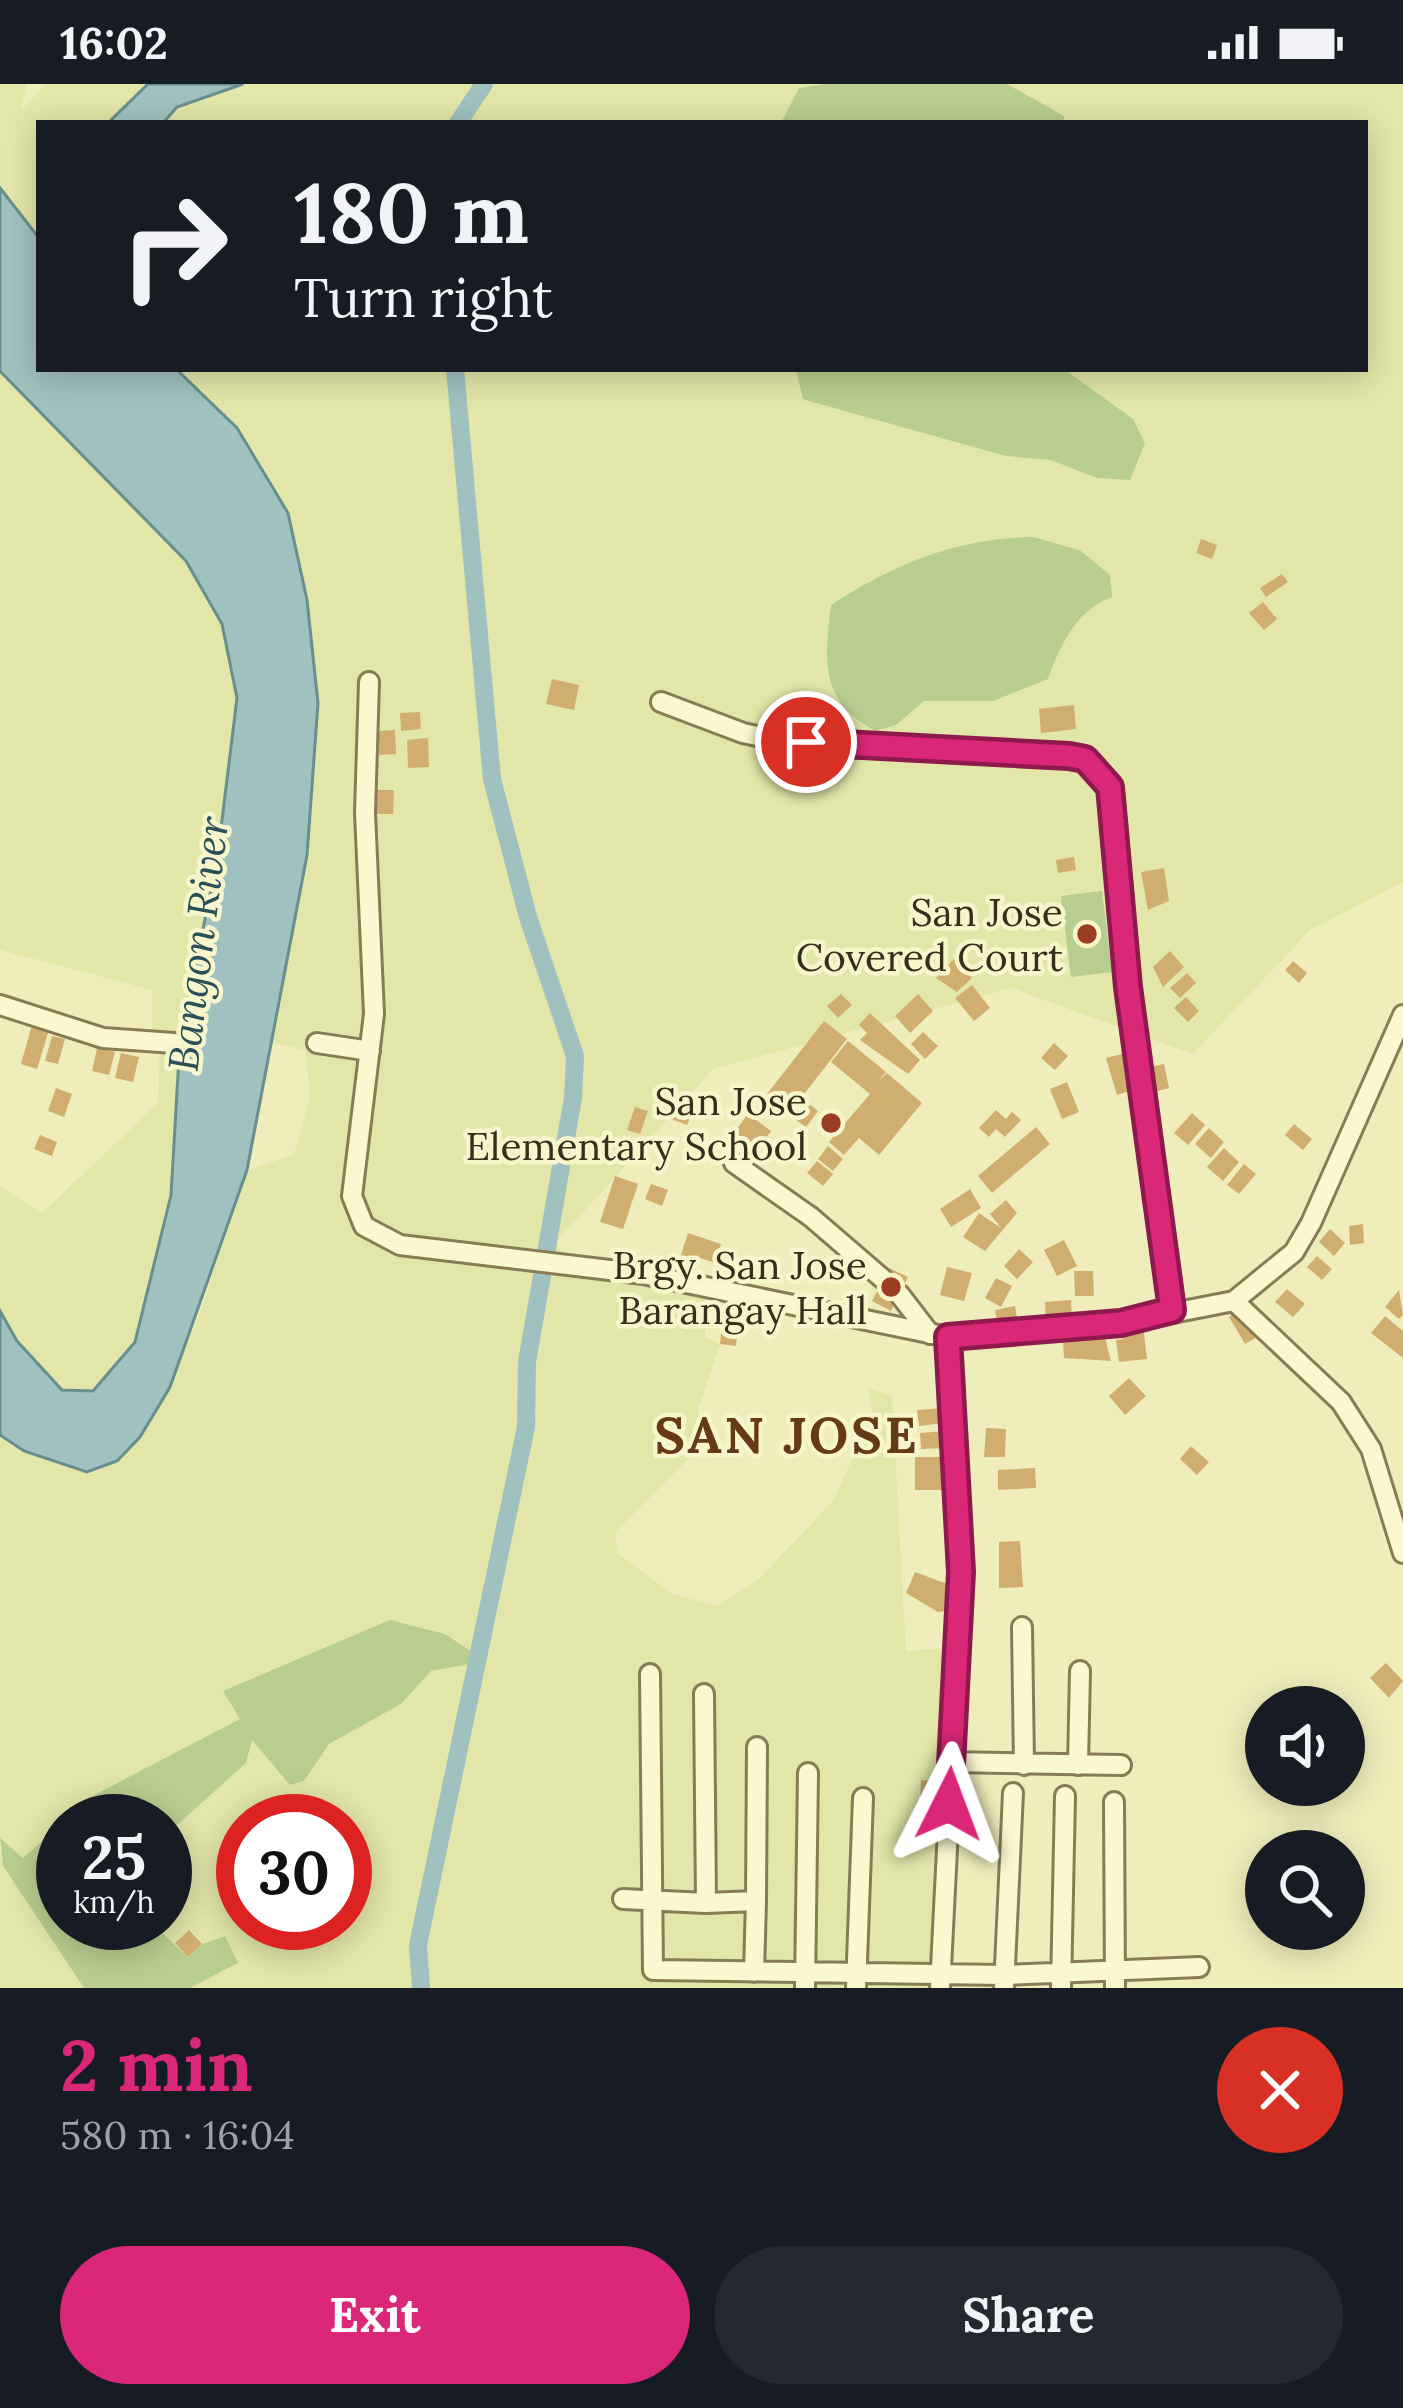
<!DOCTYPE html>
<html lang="en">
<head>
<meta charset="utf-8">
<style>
  body { margin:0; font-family:Lora,serif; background:#242831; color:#f1f3f6; height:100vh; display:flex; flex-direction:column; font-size:45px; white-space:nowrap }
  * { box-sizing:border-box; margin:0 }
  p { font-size:39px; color:#9ea1a6 }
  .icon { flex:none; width:66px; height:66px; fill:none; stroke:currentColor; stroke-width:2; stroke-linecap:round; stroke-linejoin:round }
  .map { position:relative; height:1904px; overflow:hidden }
  .details { display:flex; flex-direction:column; background:#171b24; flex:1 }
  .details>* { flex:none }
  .hud { position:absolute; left:36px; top:36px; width:1332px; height:252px; border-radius:0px; box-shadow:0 6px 30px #0003; background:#171b24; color:#f1f3f6; overflow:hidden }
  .tools { position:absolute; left:1245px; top:1602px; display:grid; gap:24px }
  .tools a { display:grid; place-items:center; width:120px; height:120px; border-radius:50%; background:#171b24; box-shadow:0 6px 30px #0003; font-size:60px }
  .speed { position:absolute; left:36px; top:1710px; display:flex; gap:24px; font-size:60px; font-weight:700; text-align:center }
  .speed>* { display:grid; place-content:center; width:156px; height:156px; border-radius:50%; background:#171b24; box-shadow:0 6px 30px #0003; line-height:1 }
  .speed small { font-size:30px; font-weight:400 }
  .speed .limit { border:18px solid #d22; background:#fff; color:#111 }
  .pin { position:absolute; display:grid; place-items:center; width:102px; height:102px; color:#fff; margin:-51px; border:6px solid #fff; border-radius:50%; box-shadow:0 3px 12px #0007 }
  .me { position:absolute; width:132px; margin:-66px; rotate:3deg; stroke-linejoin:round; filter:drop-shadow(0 0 9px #0008) }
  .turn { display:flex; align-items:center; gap:42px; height:252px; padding:0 60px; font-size:54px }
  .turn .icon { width:156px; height:156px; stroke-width:2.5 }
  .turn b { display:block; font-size:84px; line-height:102px }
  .round { display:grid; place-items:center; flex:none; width:126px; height:126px; border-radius:63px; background:#242831 }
  .overview { display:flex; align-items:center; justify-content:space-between; height:204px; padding:0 60px }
  h1 { font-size:72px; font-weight:700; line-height:90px; color:#db2777 }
  .cta { display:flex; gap:24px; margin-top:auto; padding:24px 60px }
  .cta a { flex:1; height:138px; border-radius:72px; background:#db2777; color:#fff; font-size:48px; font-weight:700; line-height:138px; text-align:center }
  .cta a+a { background:#242831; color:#f1f3f6 }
  .status { display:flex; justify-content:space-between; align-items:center; height:84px; padding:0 60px; background:#171b24; direction:ltr }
  .status svg { height:33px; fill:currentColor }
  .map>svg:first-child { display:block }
  .farmland { fill:#e2e6a9; fill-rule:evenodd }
  .green { fill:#b8ce90 }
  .water { fill:#a0c1bf; stroke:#688f8e; stroke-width:3 }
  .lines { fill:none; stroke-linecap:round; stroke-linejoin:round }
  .canal { stroke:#a0c1bf; stroke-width:18 }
  .building { fill:#d0ae70 }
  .street-casing { stroke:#887c55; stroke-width:24 }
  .street { stroke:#fbf8d0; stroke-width:18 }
  .route-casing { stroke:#8e194d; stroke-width:30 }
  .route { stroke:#db2777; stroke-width:21 }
  .poi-dot { fill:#9a3d22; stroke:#f7f5cc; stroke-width:4.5 }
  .labels { text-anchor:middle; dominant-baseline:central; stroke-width:9; stroke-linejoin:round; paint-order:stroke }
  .poi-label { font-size:39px; fill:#372f1b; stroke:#f7f5cc; text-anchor:end }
  .water-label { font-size:42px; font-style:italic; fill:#295057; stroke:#f7f5cc }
  .district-label { font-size:51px; font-weight:bold; letter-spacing:3px; fill:#663a18; stroke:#f7f5cc }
</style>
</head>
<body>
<div class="status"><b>16:02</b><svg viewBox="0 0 49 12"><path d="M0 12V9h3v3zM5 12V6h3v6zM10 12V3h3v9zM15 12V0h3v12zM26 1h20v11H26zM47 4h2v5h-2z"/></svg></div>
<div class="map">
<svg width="1403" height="1904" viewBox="0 0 1403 1904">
  <rect width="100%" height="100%" fill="#f0edbc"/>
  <path class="farmland" d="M0 0H26L22 25 46 0H148L108 39H39V154L0 104Z
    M243 0H1403V798L1310 846 1193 970 1011 904 713 985 556 1158 576 1191 706 1213 705 1253 720 1260 698 1325 704 1359 615 1448 617 1469 672 1510 717 1522 758 1496 833 1417 873 1330 869 1305 892 1312 906 1567 945 1564 943 1698 922 1697 920 1719 932 1721 933 1713 942 1714 938 1904H190L237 1879 225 1853 202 1860 189 1846 175 1859 155 1842 139 1851 129 1839H165V1752L246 1679 252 1654 291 1701 304 1696 329 1660 401 1620 431 1587 485 1576 445 1550 224 1607 240 1635 94 1711 23 1774 0 1754V1351L24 1367 194 1246 247 1086 294 1071 310 1012 305 966 269 958 307 771 318 619 307 516 288 429 237 344 176 285H1365V39H163L177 23ZM243 1737H345V1839H243Z
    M0 287 186 477 222 540 237 614 217 777 180 956 152 960V906L0 866Z
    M160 960 177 962 175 1048 171 1111 147 1221 135 1258 93 1307 62 1306 17 1257 0 1227V1102L42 1129 158 1019Z
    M0 1764 3 1782 84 1904H0Z"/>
  <path class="green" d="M827 0H1007L1064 32V39H781L799 4Z
    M796 285H1064L1133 335 1145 359 1130 396 1097 394 1051 376 1006 372 816 319 803 315Z
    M1034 453 1081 467 1110 491 1112 513C1076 526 1060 562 1048 595L993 617H924L896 641 876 647C820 619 824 578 831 521 894 480 958 454 1034 453Z
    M1102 807 1112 888 1071 893 1061 812Z
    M390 1536 445 1550 486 1577 431 1587 401 1620 329 1660 304 1697 290 1701 252 1656 246 1679 165 1752V1737H65L94 1711 240 1635 223 1607Z
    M63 1739V1839H129L139 1851 155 1842 188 1873 202 1860 225 1852 238 1879 190 1904H84L3 1782 0 1754 23 1774Z"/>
  <path class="water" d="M148 0H243L177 23 163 39H108Z
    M0 104 39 154V285H176L237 344 288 429 307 516 318 619 307 771 247 1086 170 1303 140 1353 117 1377 87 1388 24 1367 0 1351V1227L17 1257 62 1306 93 1307 135 1258 171 1111 180 956 217 777 237 614 222 540 186 477 0 287Z"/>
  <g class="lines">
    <path class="canal" d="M458 39 484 0
      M421 1904 418 1861 526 1343 527 1278 573 1014 575 972 528 833 492 695 455 285"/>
  </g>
  <path class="building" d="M1201 455 1217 461 1212 475 1196 469Z
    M1282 490 1288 498 1266 513 1260 504Z
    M1263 518 1277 535 1264 546 1249 529Z
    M552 595 579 601 574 626 546 620Z
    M1074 621 1076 645 1041 649 1039 625Z
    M420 628 421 645 401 647 400 629Z
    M395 646 396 670 379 671 378 647Z
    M428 654 429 683 408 684 407 656Z
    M809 663 822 668 815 687 802 682Z
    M829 668 843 674 833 700 819 694Z
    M375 706H394L393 730H375Z
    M1074 773 1076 786 1058 789 1056 776Z
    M1164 784 1169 817 1148 826 1141 788Z
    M1170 867 1184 883 1163 903 1153 883Z
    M954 875 972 894 957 908 936 894Z
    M1293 877 1307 889 1299 899 1285 886Z
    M1187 889 1196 899 1180 914 1170 904Z
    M972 901 990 924 974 937 955 914Z
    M841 910 852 921 838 934 827 922Z
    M918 910 933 927 910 949 895 932Z
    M1186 913 1199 927 1188 938 1174 924Z
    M870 929 920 976 908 990 860 956 867 949 859 941Z
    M824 937 847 955 790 1028 767 1010Z
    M32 941 49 946 37 985 21 980Z
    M923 948 938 962 925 975 911 960Z
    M52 952 65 955 58 980 45 977Z
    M848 957 886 988 878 997 887 989 922 1019 879 1071 859 1054 844 1071 829 1058 870 1010 831 978Z
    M1054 959 1068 972 1055 986 1041 974Z
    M97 964 115 968 109 991 92 987Z
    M121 969 139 973 133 998 115 994Z
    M1125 969 1136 1005 1117 1011 1106 974Z
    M1164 980 1169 1004 1154 1008 1149 983Z
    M1067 998 1079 1028 1062 1035 1050 1005Z
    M56 1004 72 1010 64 1033 48 1027Z
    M676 1017 694 1025 687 1041 669 1034Z
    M809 1020 818 1027 806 1043 796 1036Z
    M635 1023 648 1027 640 1050 627 1046Z
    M996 1026 1006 1035 1012 1028 1021 1036 1005 1053 996 1045 989 1053 979 1044Z
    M1192 1029 1205 1041 1188 1061 1174 1049Z
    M748 1030 771 1047 755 1070 731 1053Z
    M1294 1040 1312 1055 1303 1066 1285 1051Z
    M1036 1043 1050 1060 992 1109 978 1092Z
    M1209 1044 1224 1058 1211 1074 1195 1060Z
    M40 1051 57 1058 52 1072 34 1065Z
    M828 1062 843 1075 833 1087 818 1075Z
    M1224 1064 1239 1078 1223 1097 1207 1083Z
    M817 1077 833 1090 823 1102 807 1089Z
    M1244 1080 1256 1090 1239 1110 1227 1101Z
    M615 1092 638 1100 623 1145 600 1138Z
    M651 1100 668 1106 662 1122 645 1115Z
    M970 1105 981 1124 951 1143 940 1125Z
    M1006 1116 1017 1129 985 1167 963 1153 979 1129 1001 1144 990 1130Z
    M1363 1140 1364 1159 1350 1161 1349 1142Z
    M1330 1145 1345 1159 1334 1172 1319 1158Z
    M688 1149 721 1160 715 1179 697 1173 693 1184 678 1180Z
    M1064 1156 1077 1182 1057 1192 1044 1166Z
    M1019 1165 1033 1178 1017 1195 1004 1182Z
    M1317 1172 1332 1185 1322 1196 1307 1183Z
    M947 1183 972 1189 964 1217 940 1211Z
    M889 1184 908 1193 891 1227 872 1217Z
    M1074 1187H1093L1094 1212H1075Z
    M996 1194 1012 1202 1001 1223 985 1214Z
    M1287 1205 1305 1220 1293 1233 1275 1218Z
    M1399 1206 1403 1231 1399 1235 1385 1223Z
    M1071 1216 1072 1234 1046 1236 1045 1218Z
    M1015 1222 1018 1240 998 1243 995 1226Z
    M1242 1224 1259 1252 1245 1260 1229 1233Z
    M723 1231 739 1232 736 1262 720 1260Z
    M1385 1232 1403 1247V1274L1371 1249Z
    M1143 1242 1147 1275 1119 1278 1116 1256 1123 1255 1122 1245Z
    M1104 1250 1111 1277 1064 1274 1063 1256Z
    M1129 1294 1146 1312 1125 1331 1109 1312Z
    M942 1324 944 1339 919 1342 917 1326Z
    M986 1344 1006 1345 1005 1373H984Z
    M946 1347 947 1364 921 1365 920 1349Z
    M1191 1362 1209 1378 1197 1391 1180 1375Z
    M915 1373H943L944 1406H915Z
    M1035 1384 1036 1404 998 1406V1386Z
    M1020 1457 1023 1503 999 1504V1458Z
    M915 1488 950 1501V1526L938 1528 906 1509Z
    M1386 1579 1403 1597 1389 1614 1370 1594Z
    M921 1696 943 1698 942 1714 933 1713V1721L920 1720Z
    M189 1846 202 1860 188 1873 175 1859Z"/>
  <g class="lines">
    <g class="street-casing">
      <path id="street" d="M369 598 365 729 374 930 352 1112 364 1142 400 1161 643 1190 948 1253 961 1488 940 1904
        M661 618 743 649 776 656 1085 675 1110 703 1133 945 1172 1226
        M0 921 103 954 174 959
        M317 959 370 967
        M734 1079 811 1133 883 1195
        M900 1211 930 1250
        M1234 1217 1341 1318 1371 1365 1403 1469
        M948 1253 1121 1239 1234 1217 1294 1168 1311 1139 1403 931
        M1022 1543 1024 1681
        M650 1590 653 1886 1004 1891 1199 1883
        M704 1610 706 1819 756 1817 754 1888
        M950 1678 1121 1681
        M1078 1681 1080 1587
        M1114 1718 1115 1904
        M623 1815 706 1819
        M756 1817 757 1663
        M805 1904 808 1689
        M856 1904 863 1714
        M1004 1904 1013 1709
        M1061 1904 1065 1712"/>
    </g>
    <use href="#street" class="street"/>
  </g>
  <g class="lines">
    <g class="route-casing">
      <path id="route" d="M806 658 1069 672 1085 675 1110 703 1128 903 1172 1226 1121 1239 948 1253 961 1488 949 1720"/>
    </g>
    <use href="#route" class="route"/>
  </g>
  <g class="poi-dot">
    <circle cx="1087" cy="850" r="12"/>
    <circle cx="831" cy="1039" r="12"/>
    <circle cx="891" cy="1203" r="12"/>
  </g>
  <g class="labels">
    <g class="poi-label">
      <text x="1063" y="828">San Jose<tspan x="1063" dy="45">Covered Court</tspan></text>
      <text x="807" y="1017">San Jose<tspan x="807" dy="45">Elementary School</tspan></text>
      <text x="867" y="1181">Brgy. San Jose<tspan x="867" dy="45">Barangay Hall</tspan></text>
    </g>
    <g class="water-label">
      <text transform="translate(198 860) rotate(-83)">Bangon River</text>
    </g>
    <g class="district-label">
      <text x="787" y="1350">SAN JOSE</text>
    </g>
  </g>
</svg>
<div class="tools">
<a><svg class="icon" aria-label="sound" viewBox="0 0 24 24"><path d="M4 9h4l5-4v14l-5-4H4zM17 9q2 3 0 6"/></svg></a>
<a><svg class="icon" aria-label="search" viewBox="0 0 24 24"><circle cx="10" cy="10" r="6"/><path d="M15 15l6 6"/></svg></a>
</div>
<div class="speed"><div>25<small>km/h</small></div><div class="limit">30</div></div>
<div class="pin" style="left:806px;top:658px;background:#d93025"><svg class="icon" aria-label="arrive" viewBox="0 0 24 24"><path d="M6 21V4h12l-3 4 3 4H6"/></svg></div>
<svg class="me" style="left:949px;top:1720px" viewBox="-20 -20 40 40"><path d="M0-17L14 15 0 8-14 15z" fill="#db2777" stroke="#fff" stroke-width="4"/></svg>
<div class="hud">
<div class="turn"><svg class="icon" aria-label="right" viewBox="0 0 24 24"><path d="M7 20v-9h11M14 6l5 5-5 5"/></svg><div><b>180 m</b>Turn right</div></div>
</div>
</div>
<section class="details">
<div class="overview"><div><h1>2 min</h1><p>580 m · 16:04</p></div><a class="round" style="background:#d93025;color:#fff"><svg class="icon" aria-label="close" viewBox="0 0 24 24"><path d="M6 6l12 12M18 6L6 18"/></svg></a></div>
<div class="cta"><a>Exit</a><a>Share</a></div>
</section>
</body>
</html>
